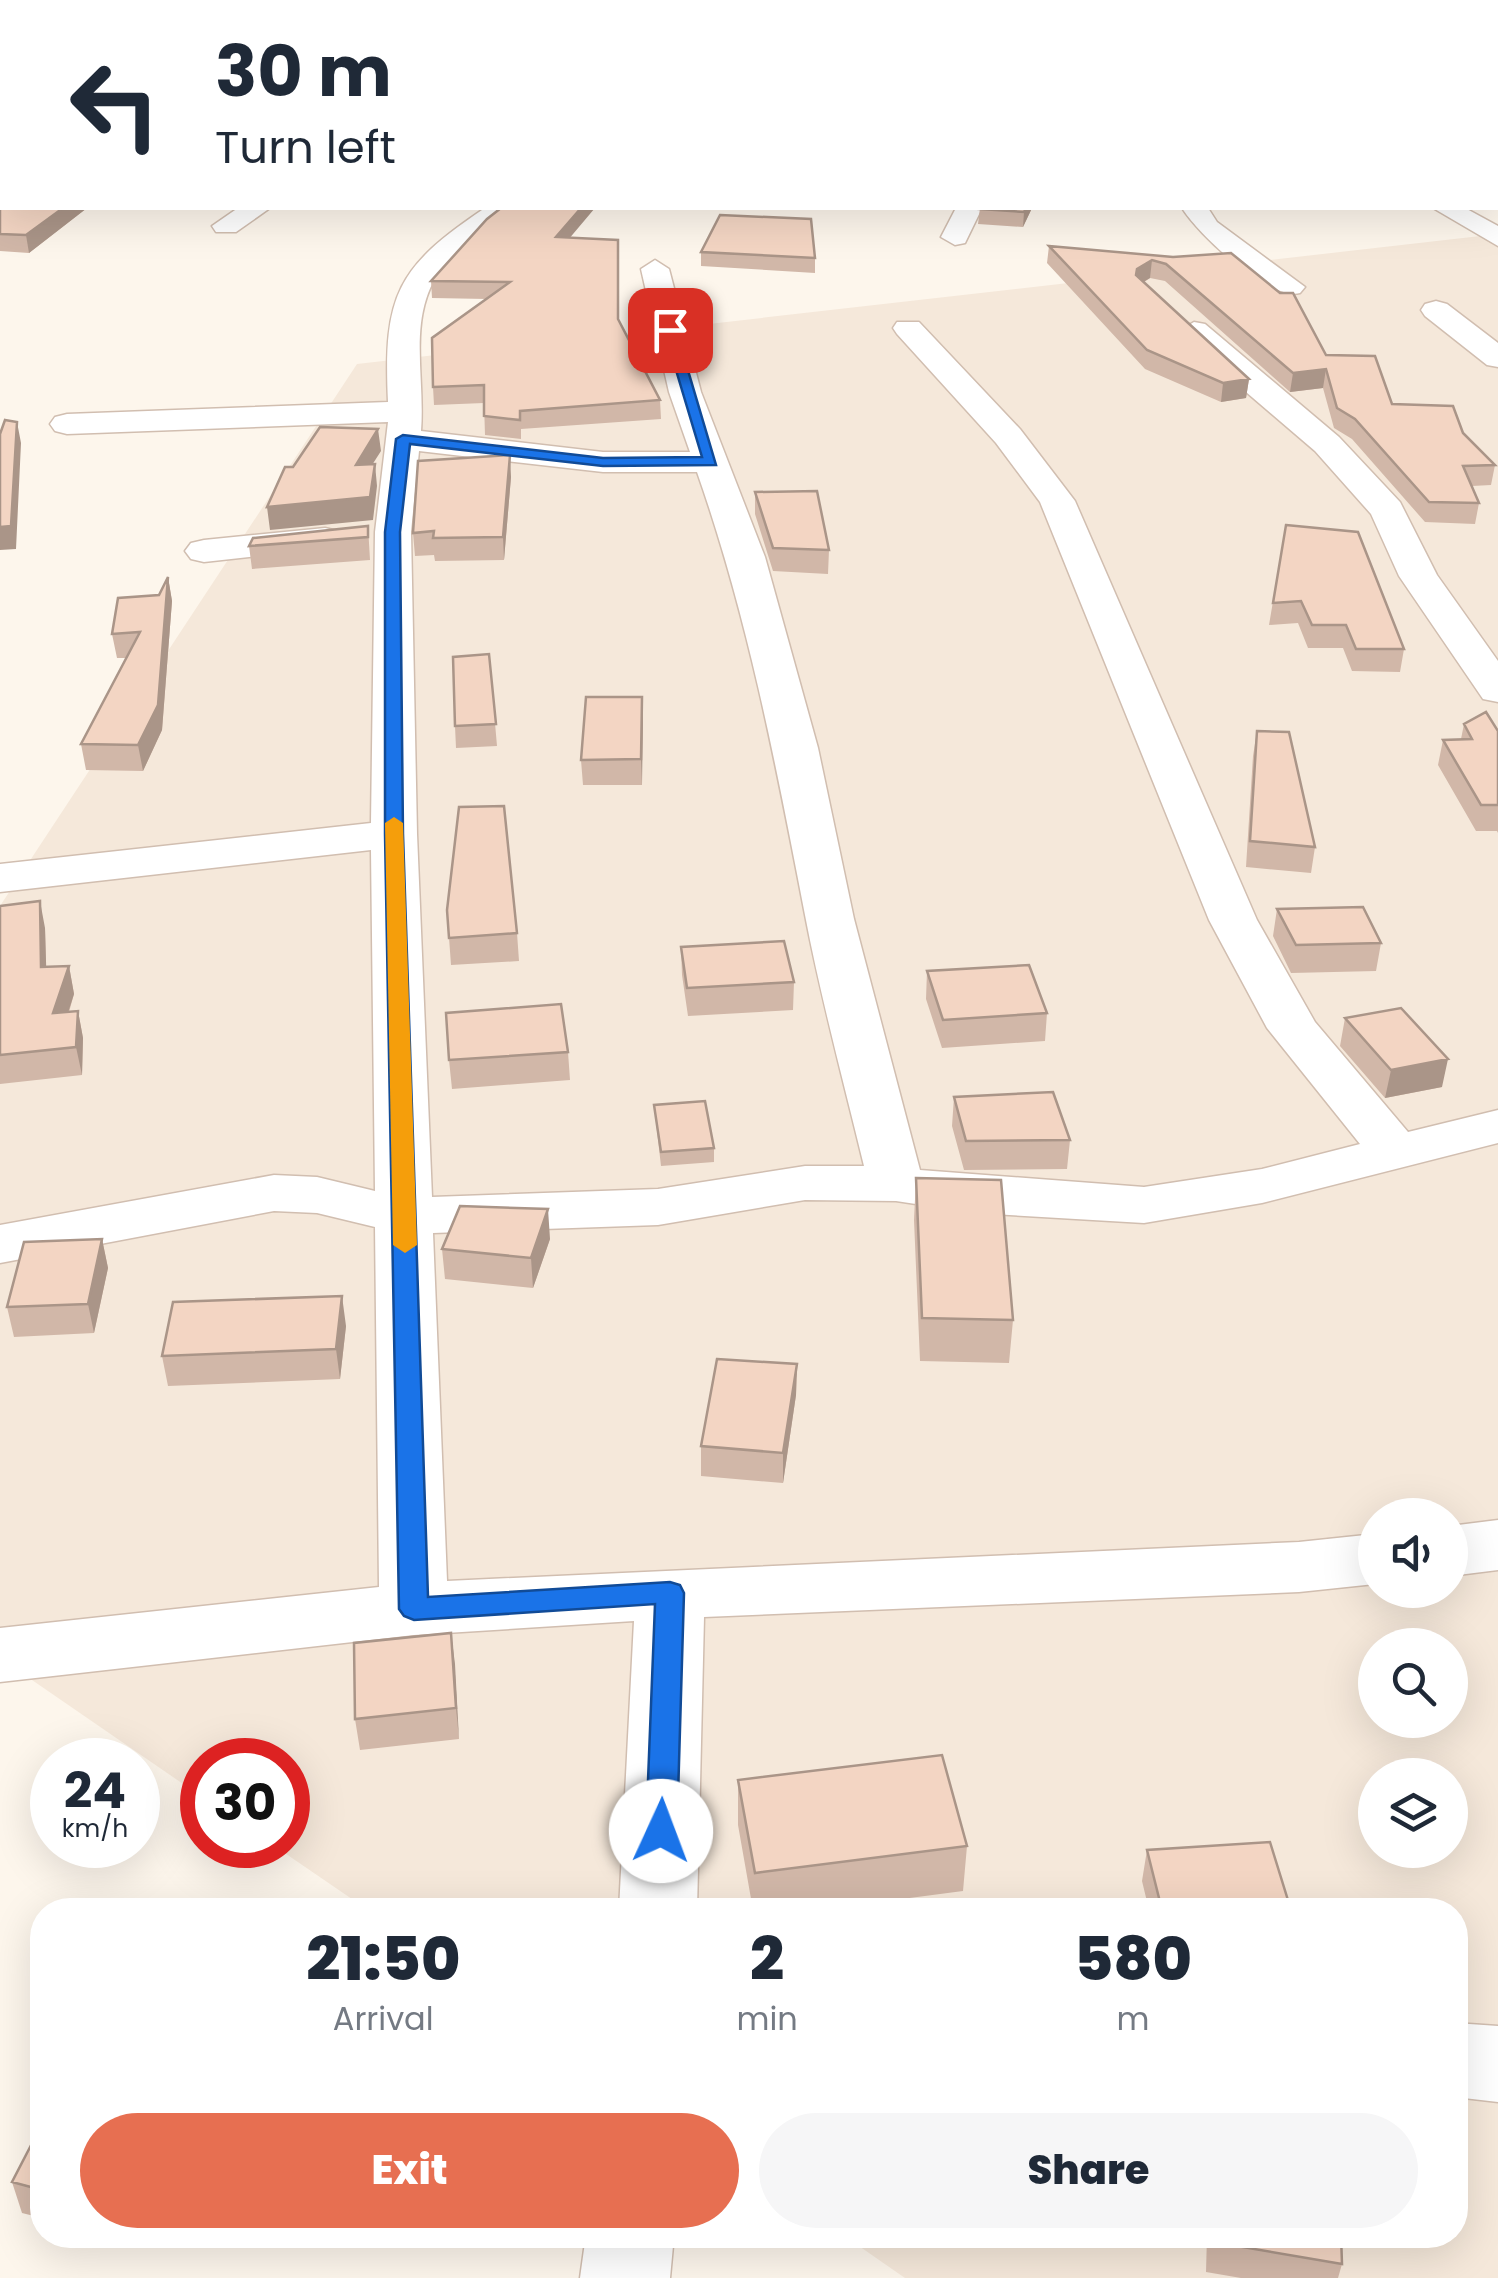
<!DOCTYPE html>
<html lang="en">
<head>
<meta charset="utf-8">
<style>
  body { margin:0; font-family:Poppins,sans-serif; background:#f6f6f7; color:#1f2937; height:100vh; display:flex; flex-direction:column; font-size:38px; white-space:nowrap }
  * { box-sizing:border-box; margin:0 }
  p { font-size:32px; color:#747a83 }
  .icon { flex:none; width:55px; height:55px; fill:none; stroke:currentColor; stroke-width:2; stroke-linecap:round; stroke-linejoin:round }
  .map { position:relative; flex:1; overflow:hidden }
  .side { position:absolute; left:30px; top:1898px; width:1438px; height:350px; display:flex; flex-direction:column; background:#fff; border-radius:40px; box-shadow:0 10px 40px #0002 }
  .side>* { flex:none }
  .top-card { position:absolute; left:0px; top:0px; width:1500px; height:210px; box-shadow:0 10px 40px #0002; background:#fff; color:#1f2937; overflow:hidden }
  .fabs { position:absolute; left:1358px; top:1498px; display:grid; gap:20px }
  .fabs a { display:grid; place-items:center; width:110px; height:110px; border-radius:50%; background:#fff; box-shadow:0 10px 40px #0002; font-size:50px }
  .speed { position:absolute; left:30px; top:1738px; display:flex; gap:20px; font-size:50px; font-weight:700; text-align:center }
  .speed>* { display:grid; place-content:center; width:130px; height:130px; border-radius:50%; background:#fff; box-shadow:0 10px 40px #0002; line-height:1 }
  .speed small { font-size:25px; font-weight:400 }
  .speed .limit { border:15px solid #d22; background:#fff; color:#111 }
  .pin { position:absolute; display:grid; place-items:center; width:85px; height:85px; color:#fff; margin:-42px; border-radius:20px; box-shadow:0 5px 15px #0006 }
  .me { position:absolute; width:110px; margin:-55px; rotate:2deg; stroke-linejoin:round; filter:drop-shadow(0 0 8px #0008) }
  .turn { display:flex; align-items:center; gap:35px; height:210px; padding:0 50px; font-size:45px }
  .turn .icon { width:130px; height:130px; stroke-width:2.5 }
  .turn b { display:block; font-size:70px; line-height:85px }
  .eta { display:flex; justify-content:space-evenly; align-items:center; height:170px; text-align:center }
  .eta b { font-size:60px; font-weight:800; line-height:70px }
  .cta { display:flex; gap:20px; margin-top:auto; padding:20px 50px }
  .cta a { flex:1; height:115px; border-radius:60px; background:#e76f51; color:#fff; font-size:40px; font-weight:800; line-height:115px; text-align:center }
  .cta a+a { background:#f6f6f7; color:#1f2937 }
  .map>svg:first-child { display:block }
  .residential { fill:#f5e8da; fill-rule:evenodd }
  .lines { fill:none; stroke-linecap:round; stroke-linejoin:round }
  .minor-casing { stroke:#d1beb0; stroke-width:3 }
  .minor { fill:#fff; fill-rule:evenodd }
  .wall { fill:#d1b7a8 }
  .shaded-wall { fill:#aa9588 }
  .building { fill:#f3d5c3; stroke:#aa9588; stroke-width:2.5 }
  .route { fill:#1a73e8; stroke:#114b97; stroke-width:2.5 }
  .slow { fill:#f59e0b }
</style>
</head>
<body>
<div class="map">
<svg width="1498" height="2278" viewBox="0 0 1498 2278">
  <rect width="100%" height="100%" fill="#fdf6ec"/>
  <path class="residential" d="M1498 234V2278H905L843 2235H1455V1910H368L273 1845H288V1760H202V1797L0 1658V906L357 364ZM1375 1515H1450V1590H1375ZM1375 1645H1450V1720H1375ZM1375 1775H1450V1850H1375Z"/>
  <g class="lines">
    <g class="minor-casing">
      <path id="minor" d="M266 0H297L298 2H267Z
        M2 29V43L0 44V30Z
        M2 141V157L0 158V142Z
        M238 208H270L236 232H216L212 226Z
        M485 208H515C500 228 472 237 454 255 402 304 426 370 421 431L603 452H690L669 392 641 269 655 260 669 269 701 392 765 557 818 748 854 919 920 1170 1144 1187 1262 1169 1360 1144 1267 1028 1209 920 1040 502 996 443 897 334 893 328 897 322H919L1020 429 1075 501 1257 920 1315 1022 1408 1132 1498 1110V1143L1262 1203 1144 1223 975 1213 896 1201 805 1200 658 1225 433 1233 447 1581 1299 1542 1375 1534V1584L1299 1592 704 1617 697 1910H619L634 1621 414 1635 0 1682V1628L379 1587 375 1227 317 1213 274 1211 0 1263V1225L274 1175 317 1177 375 1191 371 850 0 892V864L371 823 375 532 388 422 67 434 55 431 50 424 55 417 67 414 388 402C383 295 397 267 485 208ZM419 451 603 472H697C748 617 776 765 805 915 821 999 844 1083 864 1166H805L658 1189 432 1197 417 834 411 532Z
        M956 208H982L965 243 955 245 941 237Z
        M1182 208H1208L1217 222 1305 287 1300 293C1269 301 1198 234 1182 208Z
        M1433 208H1465L1498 226V246Z
        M1436 301 1447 304 1498 343V367L1487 365 1425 316 1421 310 1425 304Z
        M1194 322 1205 324 1339 437 1400 502 1437 575 1498 661V702L1483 699 1399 576 1371 514 1315 451 1183 338 1179 331Z
        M325 528 338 531 343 539 338 547 204 562 191 559 185 551 191 543 204 540Z
        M1498 1520V1570L1450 1576V1526Z
        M1455 2023 1498 2026V2102L1455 2097Z
        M586 2235H674L670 2278H580Z"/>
    </g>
    <use href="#minor" class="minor"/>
  </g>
  <path class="wall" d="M0 176 87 208 29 253 0 251Z
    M980 208H1032L1023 227 978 224Z
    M570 237 618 320 660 400 661 419 521 429V439L485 435 484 403 434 405 433 387 487 299 432 298 431 281Z
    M1049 246 1173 257 1326 355 1392 404 1463 433 1495 465 1491 485 1472 486 1479 503 1475 524 1425 522 1352 439 1334 428 1323 388 1290 392 1165 281 1150 278 1144 282 1249 379 1246 398 1221 402 1145 369 1047 263Z
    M701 252 815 258V273L701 266Z
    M511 477 504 560 435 561 434 555 415 556 413 533Z
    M755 492 829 550 828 574 773 571 755 514Z
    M1286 525 1404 649 1400 672 1352 671 1343 648H1308L1298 623 1269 625Z
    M368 526 370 560 252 569 249 546Z
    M168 577 172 601 162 730 143 771 86 770 81 744 126 658H117L112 634 159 595Z
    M489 654 497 746 456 748 455 726Z
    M642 697V785H583L581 760Z
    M1464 724 1498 731V833L1497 831H1476L1438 765 1443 740 1461 739Z
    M1257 731 1315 847 1311 873 1246 867 1253 756Z
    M0 906 45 928 46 967 69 966 74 994 69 1012 78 1011 83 1038 82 1075 0 1084Z
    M1277 909 1381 943 1376 971 1291 973 1273 936Z
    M447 910 517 933 519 961 451 965Z
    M681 947 794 982 793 1010 688 1016 682 975Z
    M927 971 1047 1013 1045 1041 942 1048 926 999Z
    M1345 1018 1442 1087 1385 1098 1340 1046Z
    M568 1052 570 1080 452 1089 449 1060Z
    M954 1097 1070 1140 1067 1169 964 1170 952 1126Z
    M654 1105 714 1148V1162L661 1166Z
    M916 1178 1013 1320 1009 1363 920 1361 914 1220Z
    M102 1239 108 1268 94 1333 14 1337 7 1307Z
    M550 1239 533 1288 445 1279 442 1249Z
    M346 1326 340 1379 168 1386 162 1356Z
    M797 1364 796 1395 783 1483 701 1476V1446Z
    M451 1633 459 1739 360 1750 355 1719Z
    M738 1780 967 1846 963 1891 818 1910H753L738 1825Z
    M1147 1850 1291 1910H1149L1142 1881Z
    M42 2124V2218L22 2213 12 2182Z
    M108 2235H134L131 2241Z
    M1207 2235H1341L1342 2264 1338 2278H1241L1206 2272Z"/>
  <path class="shaded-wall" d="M576 0H612L604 2H568Z
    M63 208H87L29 253 26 235Z
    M581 208H595L557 253 556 237Z
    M1026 208H1032L1023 227 1024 212Z
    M1152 260 1150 278 1135 287 1137 269Z
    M1326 369 1323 388 1290 392 1293 373Z
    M1249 379 1246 398 1221 402 1223 383Z
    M17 422 21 443 16 549 0 550V527Z
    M378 429 381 451 358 487 356 465Z
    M510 455 511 477 504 560 503 537Z
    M375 464 377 486 373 520 270 530 267 507Z
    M168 577 172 601 162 730 143 771 138 745Z
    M642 697 643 722 642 785 641 759Z
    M40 901 45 928 47 994 41 967Z
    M69 966 74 994 59 1041 53 1013Z
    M78 1011 83 1038 82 1075 76 1047Z
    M1448 1059 1442 1087 1385 1098 1391 1070Z
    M548 1209 550 1239 533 1288 531 1258Z
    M102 1239 108 1268 94 1333 88 1304Z
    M342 1296 346 1326 340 1379 336 1349Z
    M797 1364 796 1395 783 1483V1453Z
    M451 1633 455 1664 459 1739 456 1708Z"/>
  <path class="building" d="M350 0H576L568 2H498L485 1 482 2H342Z
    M917 0H1039L1040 2H912Z
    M1303 0H1498V33V2H1301Z
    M0 176H2V208H63L26 235 0 234Z
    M501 208H581L556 237 618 240V319L660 400 520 411V420L484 416V385L433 387 432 338 510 282 431 281 487 219Z
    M980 208H1026L1024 212 979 209Z
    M720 215 811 219 815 258 701 252Z
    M1049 246 1173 257 1231 253 1280 293H1293L1326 355 1375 356 1392 404 1453 406 1463 433 1495 465 1463 466 1479 503 1429 502 1355 419 1337 408 1326 369 1293 373 1166 264 1152 260 1137 269 1136 275 1249 379 1223 383 1147 350Z
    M5 420 17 422 11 526 0 527V434Z
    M320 427 378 429 356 465 375 464 370 497 267 507 285 467H293Z
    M510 455 503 537 433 538 434 531 413 533 418 461Z
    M817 491 829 550 773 548 755 492Z
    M1286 525 1358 532 1404 649H1356L1346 625H1312L1301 601 1273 603Z
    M368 526V537L249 546 253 538Z
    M168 577 158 705 138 745 81 744 140 632 112 634 118 598 159 595Z
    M489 654 496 724 455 726 453 657Z
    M586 697H642L641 759 581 760Z
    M1486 712 1498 731V805H1481L1443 740 1472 739 1464 724Z
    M1257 731 1289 732 1315 847 1250 841Z
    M504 806 517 933 449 938 447 910 459 807Z
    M40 901 41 967 69 966 53 1013 78 1011 76 1047 0 1055V906Z
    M1363 907 1381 943 1296 945 1277 909Z
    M784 941 794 982 687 988 681 947Z
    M1029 965 1047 1013 943 1020 927 971Z
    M561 1004 568 1052 449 1060 446 1013Z
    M1401 1008 1448 1059 1391 1070 1345 1018Z
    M1053 1092 1070 1140 966 1141 954 1097Z
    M705 1101 714 1148 661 1152 654 1105Z
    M916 1178 1001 1180 1013 1320 922 1318Z
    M460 1206 548 1209 531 1258 442 1249Z
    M102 1239 88 1304 7 1307 24 1242Z
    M342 1296 336 1349 162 1356 173 1302Z
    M717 1359 797 1364 783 1453 701 1446Z
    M451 1633 456 1708 355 1719 354 1643Z
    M942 1755 967 1846 755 1873 738 1780Z
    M1270 1842 1291 1910H1162L1147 1850Z
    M42 2124V2190L12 2182Z
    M1213 2235H1341L1342 2264 1213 2242Z"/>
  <path class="route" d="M670 327 676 330 716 465 603 466 410 444 400 532 403 834 428 1597 670 1582 680 1585 684 1593 677 1831 672 1840 661 1844 650 1840 646 1831 655 1604 414 1620 404 1616 399 1609 385 834V532L396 439 403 435 603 458 702 457 664 330Z"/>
  <path class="slow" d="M394 817 403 823 417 1245 405 1253 393 1245 385 823Z"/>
</svg>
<div class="fabs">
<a><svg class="icon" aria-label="sound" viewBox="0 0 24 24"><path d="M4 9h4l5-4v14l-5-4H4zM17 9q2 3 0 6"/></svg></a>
<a><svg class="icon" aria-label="search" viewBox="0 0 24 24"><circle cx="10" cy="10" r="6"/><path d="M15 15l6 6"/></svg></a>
<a><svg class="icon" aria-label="layers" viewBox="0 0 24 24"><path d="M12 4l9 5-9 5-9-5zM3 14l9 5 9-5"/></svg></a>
</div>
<div class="speed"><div>24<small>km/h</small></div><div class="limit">30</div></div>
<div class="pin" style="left:670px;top:330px;background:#d93025"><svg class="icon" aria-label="arrive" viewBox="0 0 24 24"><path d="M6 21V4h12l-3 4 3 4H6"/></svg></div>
<svg class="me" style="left:661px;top:1831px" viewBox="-20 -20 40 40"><circle r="19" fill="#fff"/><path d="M0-13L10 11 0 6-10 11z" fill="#1a73e8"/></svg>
<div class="top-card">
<div class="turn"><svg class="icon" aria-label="left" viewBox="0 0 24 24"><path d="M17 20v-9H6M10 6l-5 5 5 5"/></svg><div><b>30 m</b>Turn left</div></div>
</div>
<section class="side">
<div class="eta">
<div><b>21:50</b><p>Arrival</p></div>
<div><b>2</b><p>min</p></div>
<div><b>580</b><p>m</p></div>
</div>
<div class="cta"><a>Exit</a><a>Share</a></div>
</section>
</div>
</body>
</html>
